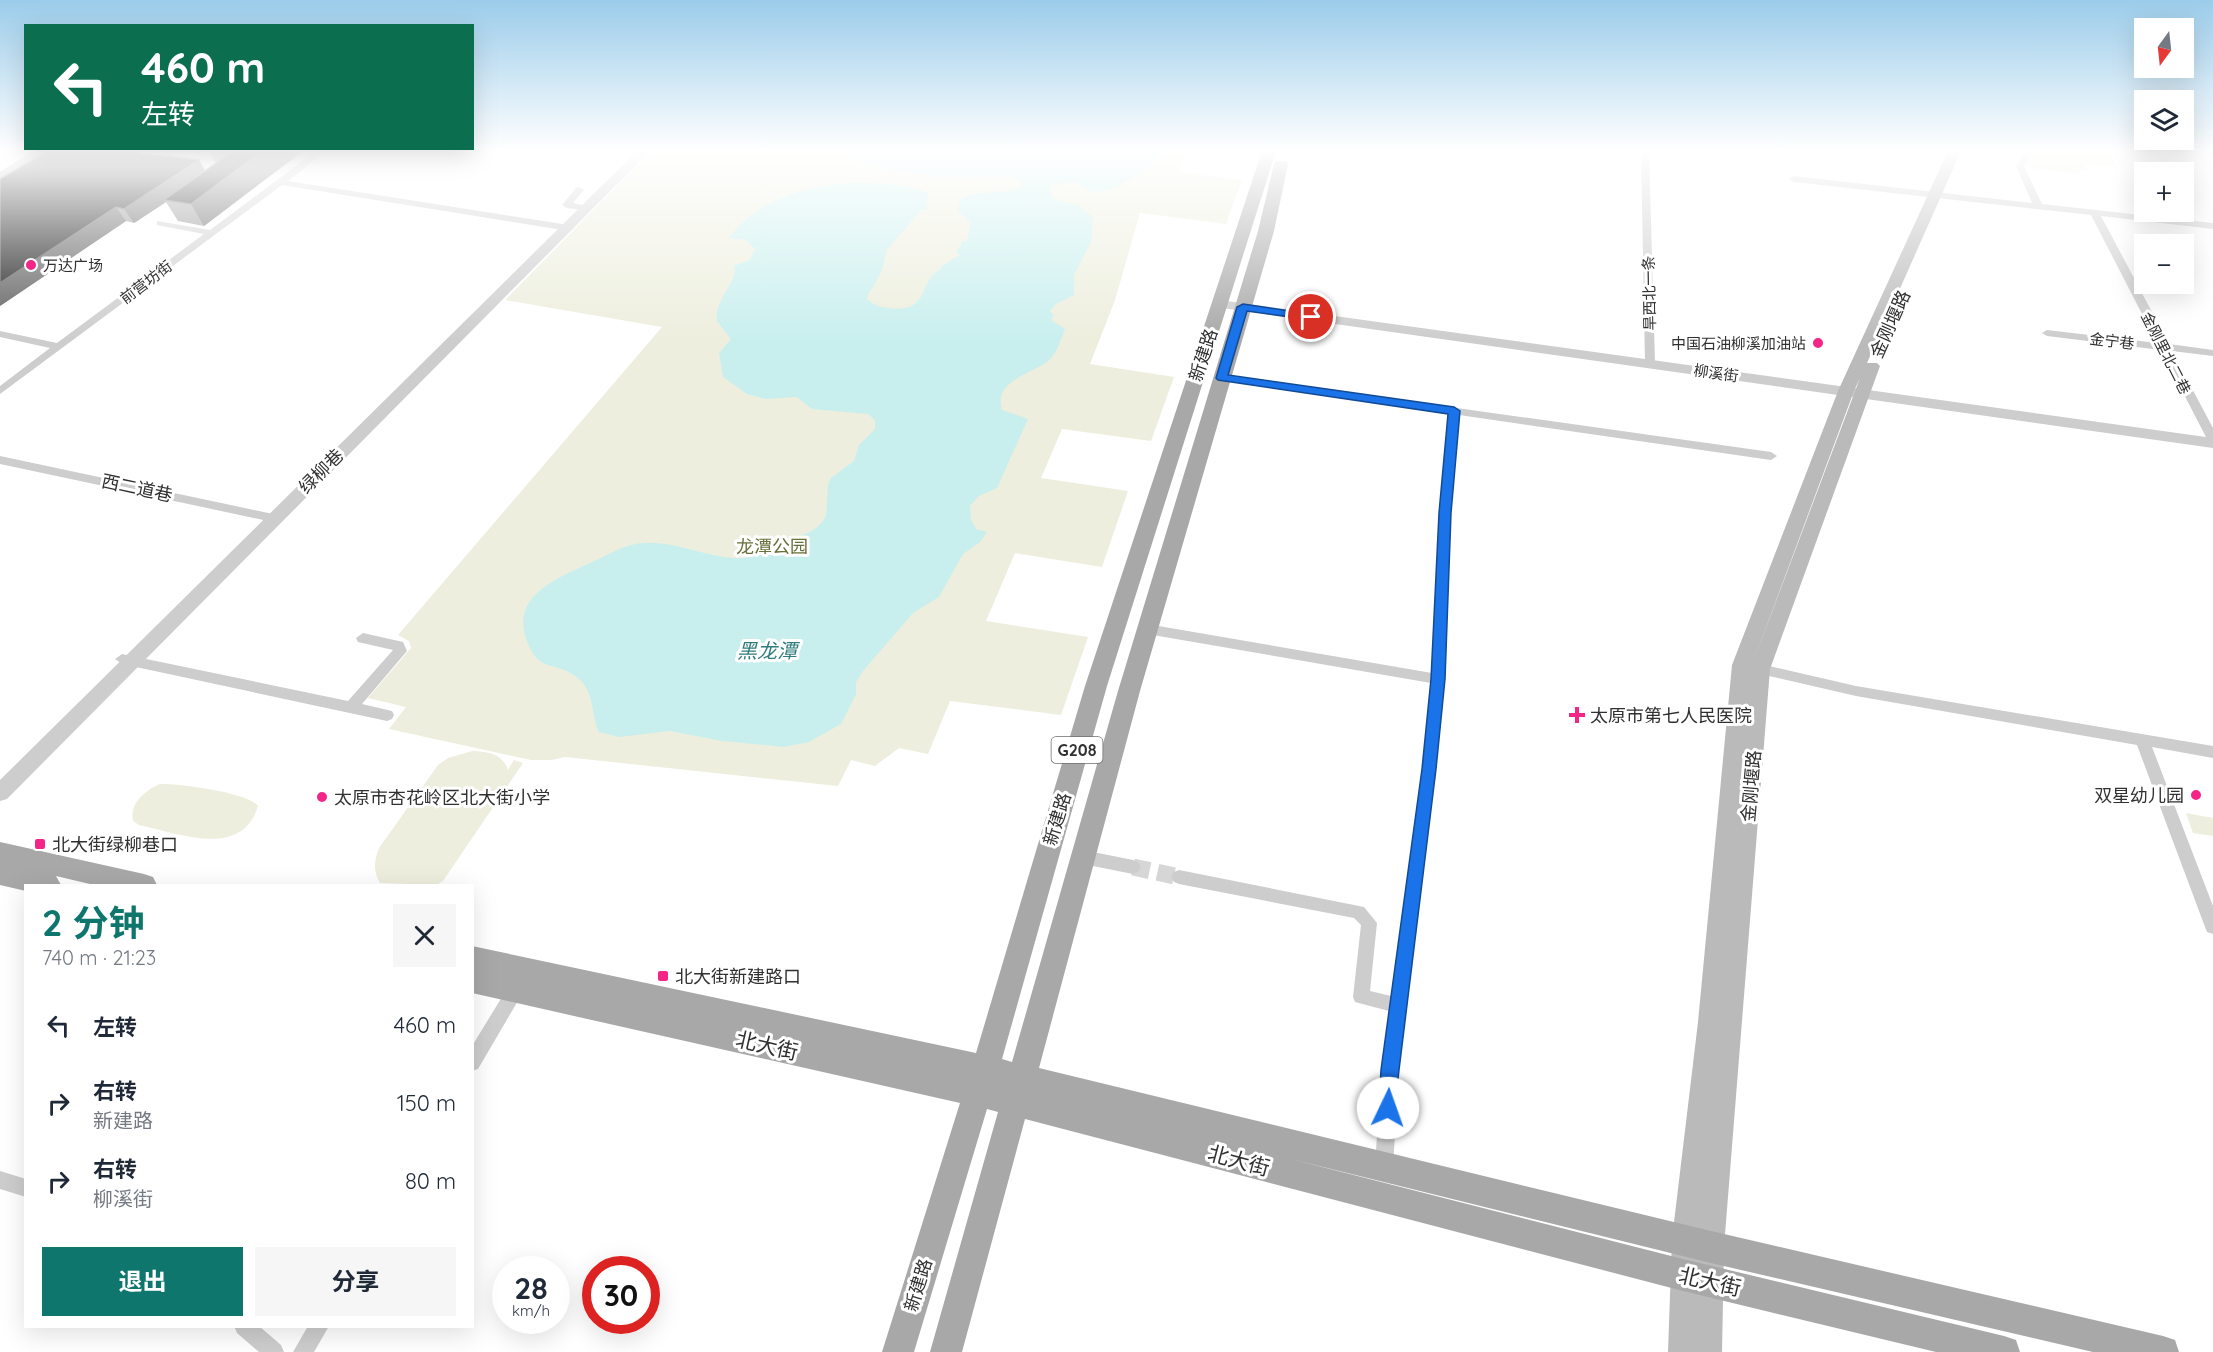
<!DOCTYPE html>
<html lang="zh">
<head>
<meta charset="utf-8">
<style>
  body { margin:0; font-family:Quicksand,"Noto Sans SC",sans-serif; background:#f6f6f7; color:#1f2937; height:100vh; display:flex; flex-direction:column; font-size:22px; white-space:nowrap }
  * { box-sizing:border-box; margin:0 }
  p { font-size:20px; color:#747a83 }
  .icon { flex:none; width:33px; height:33px; fill:none; stroke:currentColor; stroke-width:2; stroke-linecap:round; stroke-linejoin:round }
  .map { position:relative; flex:1; overflow:hidden }
  .side { position:absolute; left:24px; top:884px; width:450px; height:444px; display:flex; flex-direction:column; background:#fff; border-radius:0px; box-shadow:0 6px 24px #0002 }
  .side>* { flex:none }
  .guide { position:absolute; left:24px; top:24px; width:450px; height:126px; border-radius:0px; box-shadow:0 6px 24px #0002; background:#0b6e4f; color:#fff; overflow:hidden }
  .needle { width:39px; rotate:195deg }
  .fabs { position:absolute; left:2134px; top:18px; display:grid; gap:12px }
  .fabs a { display:grid; place-items:center; width:60px; height:60px; border-radius:0px; background:#fff; box-shadow:0 6px 24px #0002; font-size:30px }
  .speed { position:absolute; left:492px; top:1256px; display:flex; gap:12px; font-size:30px; font-weight:700; text-align:center }
  .speed>* { display:grid; place-content:center; width:78px; height:78px; border-radius:50%; background:#fff; box-shadow:0 6px 24px #0002; line-height:1 }
  .speed small { font-size:15px; font-weight:400 }
  .speed .limit { border:9px solid #d22; background:#fff; color:#111 }
  .pin { position:absolute; display:grid; place-items:center; width:51px; height:51px; color:#fff; margin:-26px; border:3px solid #fff; border-radius:50%; box-shadow:0 2px 6px #0007 }
  .me { position:absolute; width:66px; margin:-33px; rotate:3deg; stroke-linejoin:round; filter:drop-shadow(0 0 4px #0008) }
  .turn { display:flex; align-items:center; gap:21px; height:126px; padding:0 18px; font-size:27px }
  .turn .icon { width:78px; height:78px; stroke-width:2.5 }
  .turn b { display:block; font-size:42px; line-height:51px }
  .round { display:grid; place-items:center; flex:none; width:63px; height:63px; border-radius:0px; background:#f6f6f7 }
  .head { display:flex; align-items:center; justify-content:space-between; height:102px; padding:0 18px }
  h1 { font-size:36px; font-weight:700; line-height:45px; color:#0f766e }
  .button { display:flex; gap:12px; margin-top:auto; padding:12px 18px }
  .button a { flex:1; height:69px; border-radius:0px; background:#0f766e; color:#fff; font-size:24px; font-weight:700; line-height:69px; text-align:center }
  .button a+a { background:#f6f6f7; color:#1f2937 }
  ul { padding:0; list-style:none }
  li { display:flex; align-items:center; gap:18px; height:78px; padding:0 18px }
  li div { flex:1 }
  li b { display:block; font-size:22px }
  li em { font-style:normal }
  .map>svg:first-child { display:block }
  .green { fill:#edeedd }
  .water { fill:#c8efee }
  .lines { fill:none; stroke-linecap:round; stroke-linejoin:round }
  .minor-tunnel { stroke:#d6d6d6; stroke-width:17; stroke-dasharray:17 8; stroke-linecap:butt }
  .minor { fill:#cdcdcd; fill-rule:evenodd }
  .tertiary { fill:#cdcdcd; fill-rule:evenodd }
  .secondary { fill:#bababa; fill-rule:evenodd }
  .primary { fill:#a8a8a8; fill-rule:evenodd }
  .wall { fill:#8b8b8b }
  .shaded-wall { fill:#5d5d5d }
  .building { fill:#171717; stroke:#5d5d5d; stroke-width:1.5 }
  .route { fill:#1a73e8; stroke:#114b97; stroke-width:1.5 }
  .poi-dot { fill:#f32688; stroke:#fff; stroke-width:2 }
  .labels { text-anchor:middle; dominant-baseline:central; stroke-width:6; stroke-linejoin:round; paint-order:stroke }
  .far-poi-label { font-size:15px; fill:#303030; stroke:#fff; text-anchor:start }
  .far-street-label { font-size:15px; fill:#303030; stroke:#fff }
  .shield { fill:#fff; stroke:#6e6e6e; stroke-width:1.5 }
  .shield-label { font-size:16px; font-weight:bold; fill:#303030 }
  .street-label { font-size:18px; fill:#303030; stroke:#fff }
  .park-label { font-size:18px; fill:#697039; stroke:#fff }
  .poi-label { font-size:18px; fill:#303030; stroke:#fff; text-anchor:start }
  .water-label { font-size:20px; font-style:italic; fill:#2f7e7c; stroke:#fff }
  .near-street-label { font-size:21px; fill:#303030; stroke:#fff }
</style>
</head>
<body>
<div class="map">
<svg width="2213" height="1352" viewBox="0 0 2213 1352">
  <rect width="100%" height="100%" fill="#fff"/>
  <path class="green" d="M651 151H1187L1178 172 1242 180 1226 224 1140 213 1115 300 1090 364 1174 377 1151 441 1062 429 1041 478 1128 491 1102 567 1015 553 986 621 1088 637 1061 715 950 701 928 754 899 748 875 766 851 760 838 786 565 757 552 760H531L389 729 406 707 368 698 411 648 409 641 398 635 662 327 505 300Z
    M2035 151H2105L2111 156 2118 167 2084 164 2087 170H2079L2081 174 2029 168 2026 164Z
    M472 751C488 752 502 753 508 770L514 760 523 763 443 881 436 885 380 883C373 871 374 861 379 848L438 765 448 758Z
    M160 784C177 783 251 793 258 806 242 860 177 833 139 825L133 821C129 803 146 790 160 784Z
    M2186 813 2213 818V836L2193 833Z"/>
  <path class="water" d="M840 151H1164C1150 167 1112 197 1090 191 1085 190 1083 185 1079 183 1071 180 1057 184 1050 186V192L1056 200 1078 205 1093 217 1091 242 1074 275V295L1056 304 1050 311 1054 315 1051 320 1065 329C1061 338 1057 353 1050 359 1037 373 992 379 1002 410L1028 419 997 488 979 496 970 506 971 520 976 529 987 532 980 542 963 554 939 597 913 613 863 671 856 682V694L841 724 809 742 784 747 722 741 670 731 619 737 599 732C590 713 596 694 578 678 555 659 537 676 525 635 513 593 563 576 592 562 608 555 625 544 643 543 677 540 711 560 743 558 758 556 775 546 790 540 806 533 817 532 826 516L828 484 831 478 854 461 859 445 875 429V420L868 414 812 409 797 397 766 399 747 394 723 377 719 353 731 339 717 321C713 301 740 279 734 266L750 260 755 249 746 240 729 238 732 234C773 182 865 174 925 191L929 195 925 206 928 209 921 210 887 250 881 273 868 295 867 299C873 305 881 307 889 308 932 314 917 279 942 269L940 267 960 255 956 252 963 241H967L971 223 958 211 960 200C980 187 1003 198 1022 185L1020 180C1002 172 985 177 966 177 936 177 861 171 840 151Z"/>
  <g class="lines">
    <path class="minor-tunnel" d="M1133 867 1179 877"/>
    <path class="minor" d="M316 151H326L288 181 569 225 574 228 569 231 282 185 0 394V386L50 348 0 337V331L57 343 204 234 157 225V221L210 230Z
      M1641 151H1649L1655 363 1650 366 1645 363Z
      M2025 151H2034L2024 166 2042 204 2213 223V229L2101 216 2169 344 2213 350V356L2172 351 2213 428V443L2207 439 2161 350 2047 336 2042 333 2047 330 2157 343 2091 215 1794 182 1789 179 1794 176 2032 203 2016 166Z
      M579 187 584 190 573 203 590 207V211L567 208 562 205 576 188Z
      M1222 375 1771 452 1777 456 1771 460 1459 415 1451 513 1445 679 1436 769 1399 1070 1393 1167 1390 1173 1384 1176 1378 1173 1375 1167 1381 1070 1389 1011 1355 1002 1353 997 1361 925 1354 918 1179 884 1174 882 1171 877 1174 872 1179 870 1364 907 1377 923 1370 991 1391 996 1422 769 1431 683 1147 634 1140 629 1147 624 1432 673 1439 513 1448 414 1218 380 1217 378Z
      M0 456 273 514 279 518 273 522 0 464Z
      M363 633 403 642 407 651 362 704 392 711 394 715 392 719 387 721 122 664 115 659 122 654 348 701 393 650 358 642 356 638Z
      M1752 662 1856 686 2213 746V758L2152 747 2213 906V934L2207 932 2205 927 2137 745 1856 696 1747 671 1745 667 1747 663Z
      M1083 850 1133 860 1138 862 1141 867 1138 872 1133 874 1083 864 1078 862 1075 857 1078 852Z
      M516 981 522 984 524 989 522 994 478 1069 472 1071V1046L510 984Z
      M0 1171 26 1179V1197L0 1189Z
      M234 1326H259L281 1345 284 1352H259L237 1333Z
      M308 1326H329L314 1352H293Z"/>
    <path class="tertiary" d="M637 151H650L7 799 0 801V780Z
      M1220 300 2213 438V448L1215 307 1213 304Z"/>
    <path class="secondary" d="M1948 151H1961L1867 363H1877L1880 366 1770 669 1724 1247 1722 1352H1668L1672 1239 1698 1022 1732 665 1838 391ZM1860 378 1752 665 1854 391Z"/>
    <path class="primary" d="M33 151H51L0 183V172Z
      M1262 151H1276L1107 686 1002 1059 1012 1062 1118 691 1258 231 1274 164 1276 161H1286L1288 164 1274 231 1140 691 1039 1068 1711 1231 2163 1336 2175 1340 2179 1352H2093L1711 1263 1291 1159 1683 1259 2004 1336 2016 1340 2020 1352H1936L1683 1291 1025 1119 962 1352H930L998 1112 987 1109 914 1352H882L960 1103 472 993V946L976 1053 1085 686Z
      M0 842 144 874 153 877 157 885H94L56 876 61 885H26V891L0 885Z"/>
  </g>
  <path class="wall" d="M209 151H303L204 226 178 221 166 202 134 223 126 221 0 306 143 154 205 171 216 164Z"/>
  <path class="shaded-wall" d="M262 151H303L204 226 191 204Z
    M199 160 207 174 164 200 166 202 134 223 124 209Z
    M116 207 126 221 0 306V283Z"/>
  <path class="building" d="M47 151H132L143 154 199 160 124 209 116 207 0 283V179Z
    M233 151H262L191 204 164 200Z"/>
  <linearGradient id="sky" x2="0" y2="1"><stop stop-color="#9bccea"/><stop offset="0.44" stop-color="#fff"/><stop offset="1" stop-color="#fff" stop-opacity="0"/></linearGradient>
  <rect width="2213" height="341" fill="url(#sky)"/>
  <path class="route" d="M1243 304 1311 314 1316 317 1311 320 1247 311 1228 375 1454 407 1460 411 1451 513 1445 679 1436 769 1399 1070 1394 1115 1388 1117 1381 1115 1379 1108 1381 1070 1422 769 1431 679 1439 513 1448 414 1218 380 1216 378 1237 307Z"/>
  <g class="poi-dot">
    <circle cx="31" cy="265" r="6"/>
    <circle cx="1818" cy="343" r="6"/>
    <path d="M1574 706h6v6h6v6h-6v6h-6v-6h-6v-6h6z"/>
    <circle cx="2196" cy="795" r="6"/>
    <circle cx="322" cy="797" r="6"/>
    <rect x="34" y="838" width="12" height="12" rx="3"/>
    <rect x="657" y="970" width="12" height="12" rx="3"/>
  </g>
  <g class="labels">
    <g class="far-poi-label">
      <text x="43" y="265">万达广场</text>
      <text x="1806" y="343" text-anchor="end">中国石油柳溪加油站</text>
    </g>
    <g class="far-street-label">
      <text transform="translate(146 282) rotate(-37)">前营坊街</text>
      <text transform="translate(1649 293) rotate(-91)">旱西北一条</text>
      <text transform="translate(2112 341) rotate(7)">金宁巷</text>
      <text transform="translate(2166 353) rotate(63)">金刚里北二巷</text>
      <text transform="translate(1716 373) rotate(8)">柳溪街</text>
    </g>
    <rect class="shield" x="1051.5" y="737" width="51" height="26" rx="4.5"/>
    <g class="shield-label">
      <text x="1077" y="750">G208</text>
    </g>
    <g class="street-label">
      <text transform="translate(1890 324) rotate(-66)">金刚堰路</text>
      <text transform="translate(1203 355) rotate(-72)">新建路</text>
      <text transform="translate(321 471) rotate(-45)">绿柳巷</text>
      <text transform="translate(137 488) rotate(12)">西二道巷</text>
      <text transform="translate(1751 786) rotate(-85)">金刚堰路</text>
      <text transform="translate(1057 819) rotate(-73)">新建路</text>
      <text transform="translate(918 1285) rotate(-73)">新建路</text>
    </g>
    <g class="park-label">
      <text x="772" y="546">龙潭公园</text>
    </g>
    <g class="poi-label">
      <text x="1590" y="715">太原市第七人民医院</text>
      <text x="2184" y="795" text-anchor="end">双星幼儿园</text>
      <text x="334" y="797">太原市杏花岭区北大街小学</text>
      <text x="52" y="844">北大街绿柳巷口</text>
      <text x="675" y="976">北大街新建路口</text>
    </g>
    <g class="water-label">
      <text x="767" y="650">黑龙潭</text>
    </g>
    <g class="near-street-label">
      <text transform="translate(767 1045) rotate(13)">北大街</text>
      <text transform="translate(1239 1160) rotate(15)">北大街</text>
      <text transform="translate(1710 1281) rotate(13)">北大街</text>
    </g>
  </g>
</svg>
<div class="fabs">
<a><svg class="needle" viewBox="-14 -14 28 28"><path d="M0-13l5 13h-10z" fill="#e53935"/><path d="M0 13l5-13h-10z" fill="#747a83"/></svg></a>
<a><svg class="icon" aria-label="layers" viewBox="0 0 24 24"><path d="M12 4l9 5-9 5-9-5zM3 14l9 5 9-5"/></svg></a>
<a>+</a>
<a>−</a>
</div>
<div class="speed"><div>28<small>km/h</small></div><div class="limit">30</div></div>
<div class="pin" style="left:1311px;top:317px;background:#d93025"><svg class="icon" aria-label="arrive" viewBox="0 0 24 24"><path d="M6 21V4h12l-3 4 3 4H6"/></svg></div>
<svg class="me" style="left:1388px;top:1108px" viewBox="-20 -20 40 40"><circle r="19" fill="#fff"/><path d="M0-13L10 11 0 6-10 11z" fill="#1a73e8"/></svg>
<div class="guide">
<div class="turn"><svg class="icon" aria-label="left" viewBox="0 0 24 24"><path d="M17 20v-9H6M10 6l-5 5 5 5"/></svg><div><b>460 m</b>左转</div></div>
</div>
<section class="side">
<div class="head"><div><h1>2 分钟</h1><p>740 m · 21:23</p></div><a class="round"><svg class="icon" aria-label="close" viewBox="0 0 24 24"><path d="M6 6l12 12M18 6L6 18"/></svg></a></div>
<ul>
<li><svg class="icon" aria-label="left" viewBox="0 0 24 24"><path d="M17 20v-9H6M10 6l-5 5 5 5"/></svg><div><b>左转</b></div><em>460 m</em></li>
<li><svg class="icon" aria-label="right" viewBox="0 0 24 24"><path d="M7 20v-9h11M14 6l5 5-5 5"/></svg><div><b>右转</b><p>新建路</p></div><em>150 m</em></li>
<li><svg class="icon" aria-label="right" viewBox="0 0 24 24"><path d="M7 20v-9h11M14 6l5 5-5 5"/></svg><div><b>右转</b><p>柳溪街</p></div><em>80 m</em></li>
</ul>
<div class="button"><a>退出</a><a>分享</a></div>
</section>
</div>
</body>
</html>
